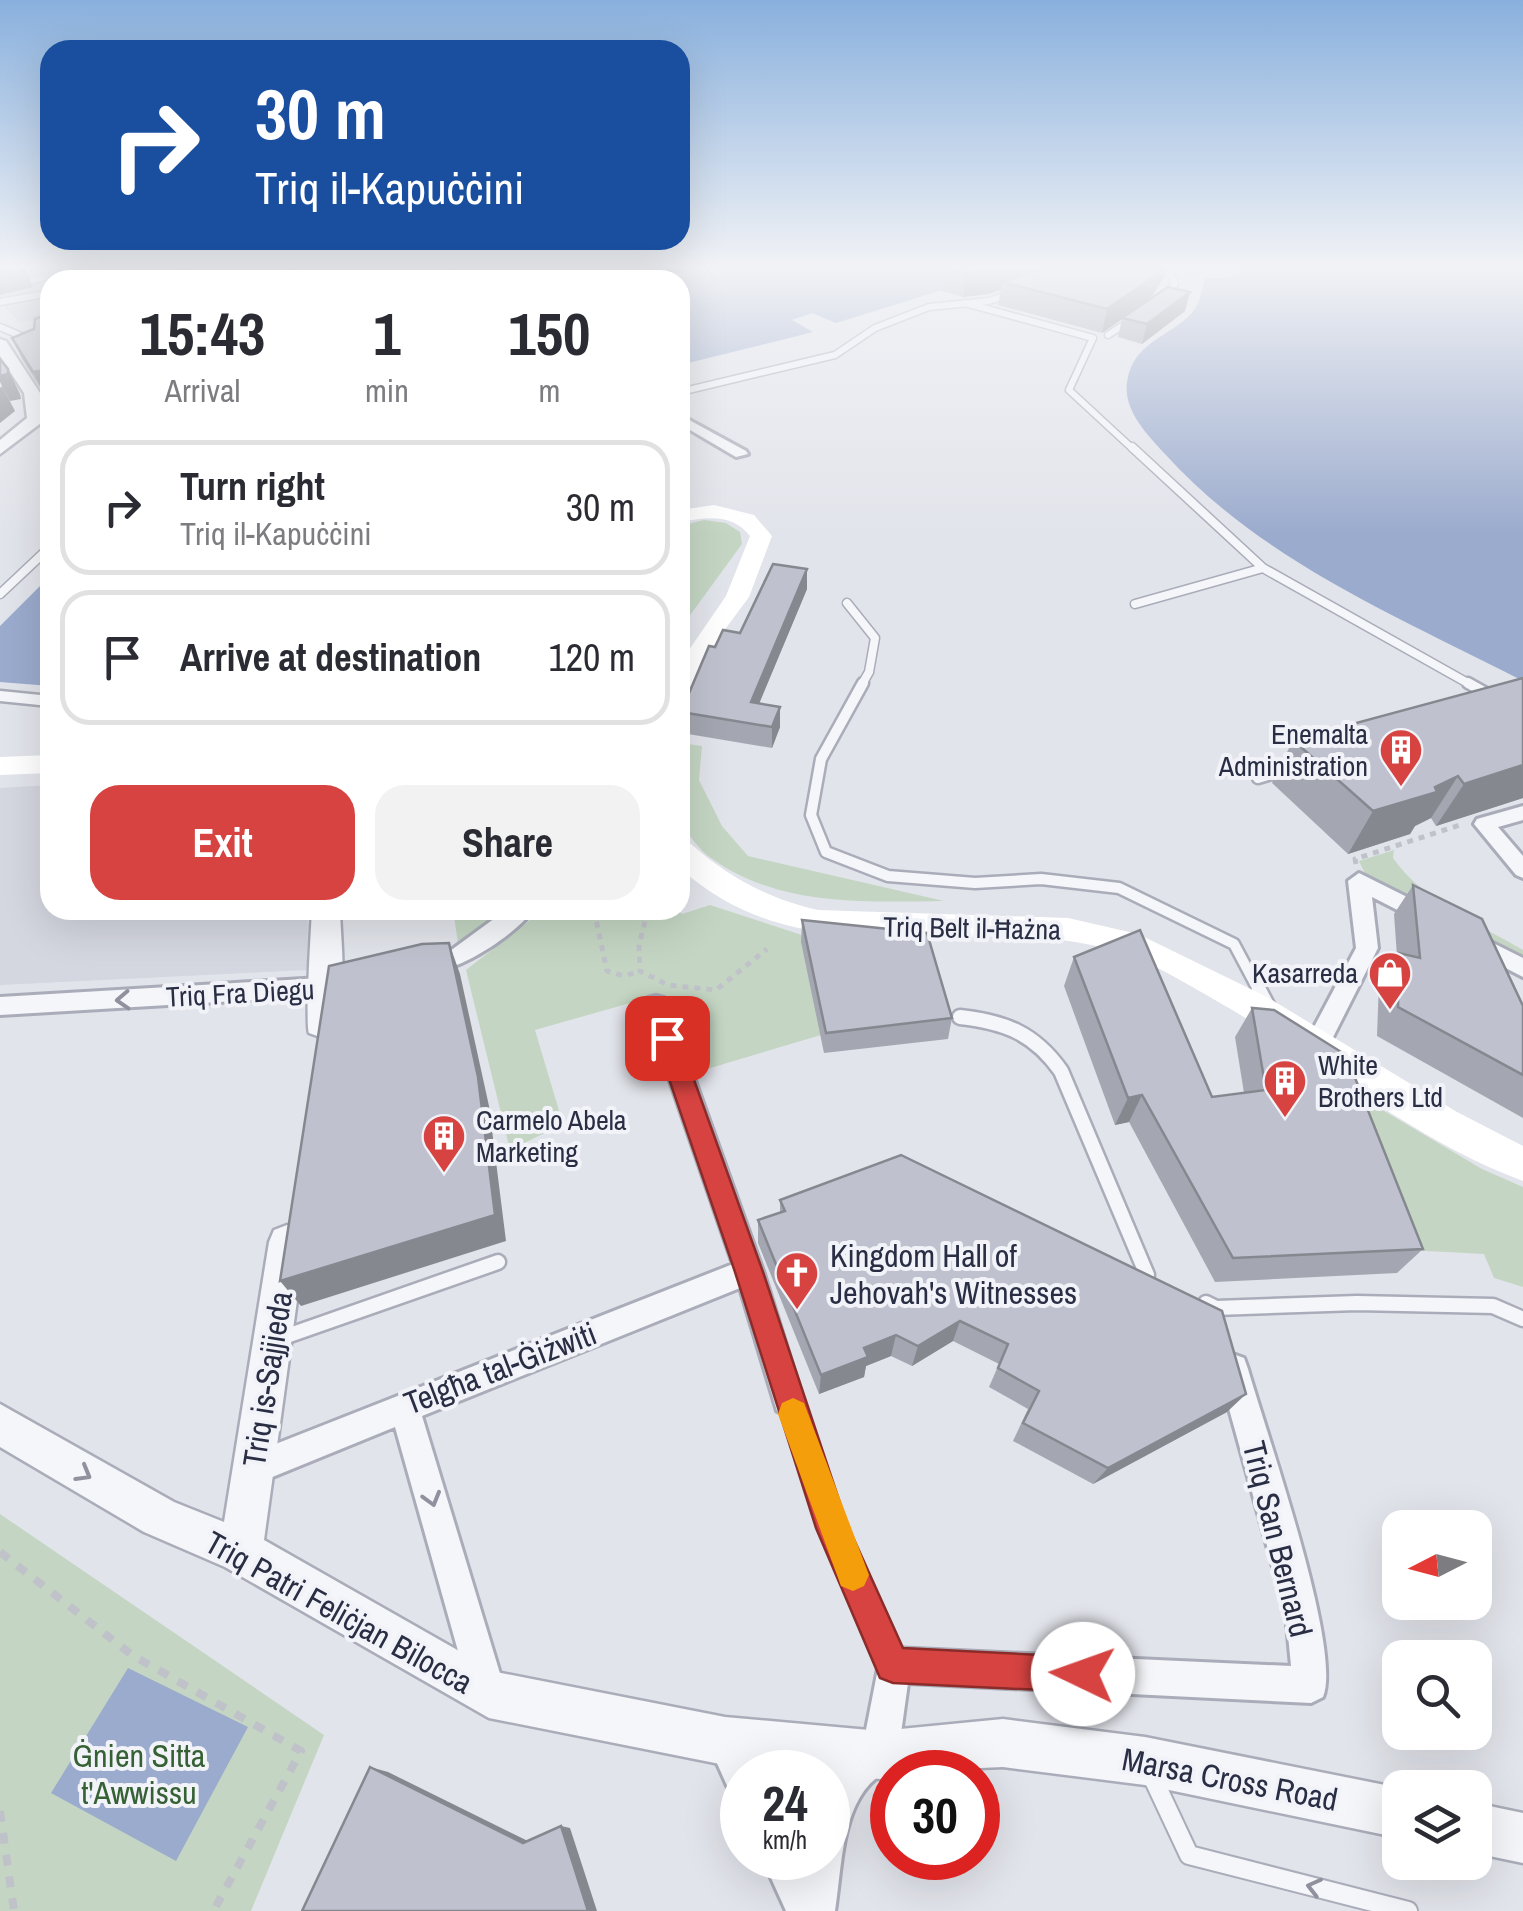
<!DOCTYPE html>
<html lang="en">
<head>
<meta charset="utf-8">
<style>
  body { margin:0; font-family:"Archivo Narrow",sans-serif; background:#f2f2f3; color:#2b2b33; height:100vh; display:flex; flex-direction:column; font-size:38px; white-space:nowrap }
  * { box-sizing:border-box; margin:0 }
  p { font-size:32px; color:#7c7c81 }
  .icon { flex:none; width:55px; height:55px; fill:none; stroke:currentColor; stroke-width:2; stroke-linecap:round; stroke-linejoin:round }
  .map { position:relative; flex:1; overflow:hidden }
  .details { position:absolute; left:40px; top:270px; width:650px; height:650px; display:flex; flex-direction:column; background:#fff; border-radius:30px; box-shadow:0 10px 40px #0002 }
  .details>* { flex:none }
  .banner { position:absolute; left:40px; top:40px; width:650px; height:210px; border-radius:30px; box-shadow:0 10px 40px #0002; background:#1a4fa0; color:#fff; overflow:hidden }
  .needle { width:65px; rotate:264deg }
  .fabs { position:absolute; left:1382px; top:1510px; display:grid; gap:20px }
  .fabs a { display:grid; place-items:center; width:110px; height:110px; border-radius:20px; background:#fff; box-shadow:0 10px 40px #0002; font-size:50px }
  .speed { position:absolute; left:720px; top:1750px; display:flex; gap:20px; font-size:50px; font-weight:700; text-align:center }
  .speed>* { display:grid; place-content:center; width:130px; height:130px; border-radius:50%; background:#fff; box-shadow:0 10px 40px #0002; line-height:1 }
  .speed small { font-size:25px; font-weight:400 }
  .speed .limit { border:15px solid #d22; background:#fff; color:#111 }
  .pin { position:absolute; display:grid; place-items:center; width:85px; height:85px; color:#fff; margin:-42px; border-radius:20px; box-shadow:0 5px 15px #0006 }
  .me { position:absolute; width:110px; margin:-55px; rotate:273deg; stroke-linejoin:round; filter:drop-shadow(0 0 8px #0008) }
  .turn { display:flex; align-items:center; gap:35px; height:210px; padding:0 50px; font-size:45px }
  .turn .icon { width:130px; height:130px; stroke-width:2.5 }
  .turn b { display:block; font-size:70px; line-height:85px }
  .eta { display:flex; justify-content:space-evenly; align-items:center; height:170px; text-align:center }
  .eta b { font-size:60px; font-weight:700; line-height:70px }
  .cta { display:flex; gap:20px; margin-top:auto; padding:20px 50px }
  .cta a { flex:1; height:115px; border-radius:30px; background:#d64341; color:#fff; font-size:40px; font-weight:700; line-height:115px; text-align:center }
  .cta a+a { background:#f2f2f3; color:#2b2b33 }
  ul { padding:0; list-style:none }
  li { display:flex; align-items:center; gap:30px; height:135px; margin:0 20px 15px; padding:0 30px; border:5px solid #e1e1e2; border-radius:30px }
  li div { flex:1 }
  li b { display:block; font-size:38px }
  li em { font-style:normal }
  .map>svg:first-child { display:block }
  .built { fill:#d4d6e0 }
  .green { fill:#c4d6c3 }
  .water { fill:#9babcd }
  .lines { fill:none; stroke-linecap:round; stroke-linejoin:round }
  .ferry { stroke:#30457b; stroke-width:2.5; stroke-dasharray:6 5; stroke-linecap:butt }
  .service-far4-casing { stroke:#aaadb9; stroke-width:9 }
  .service-far3-casing { stroke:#aaadb9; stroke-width:11 }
  .service-far2-casing { stroke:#aaadb9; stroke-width:15 }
  .service-far1-casing { stroke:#aaadb9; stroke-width:19 }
  .service-casing { stroke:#aaadb9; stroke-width:22 }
  .minor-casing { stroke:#aaadb9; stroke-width:6 }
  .tertiary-casing { stroke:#aaadb9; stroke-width:5 }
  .path-far1 { stroke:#c0c2ca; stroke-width:5; stroke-dasharray:6 6; stroke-linecap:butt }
  .path { stroke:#c0c2ca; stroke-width:8; stroke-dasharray:11 11; stroke-linecap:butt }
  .service-far4 { stroke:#f5f6f9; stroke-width:6 }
  .service-far3 { stroke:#f5f6f9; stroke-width:8 }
  .service-far2 { stroke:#f5f6f9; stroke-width:10 }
  .service-far1 { stroke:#f5f6f9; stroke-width:14 }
  .service { stroke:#f5f6f9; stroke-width:18 }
  .minor { fill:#f5f6f9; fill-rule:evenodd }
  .tertiary { fill:#f5f6f9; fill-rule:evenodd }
  .secondary { fill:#fff; fill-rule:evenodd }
  .wall { fill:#a4a7b1 }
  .shaded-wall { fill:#868890 }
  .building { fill:#bfc2ce; stroke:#868890; stroke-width:2.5 }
  .oneway { stroke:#8f929e }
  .route { fill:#d64341; stroke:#8b2c2a; stroke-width:2.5 }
  .slow { fill:#f59e0b }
  .labels { text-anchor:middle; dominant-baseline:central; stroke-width:8; stroke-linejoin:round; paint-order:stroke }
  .poi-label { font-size:28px; fill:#292e44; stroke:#f2f3f8; text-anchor:end }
  .street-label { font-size:28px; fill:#292e44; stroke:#f2f3f8 }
  .near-poi-label { font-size:32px; fill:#292e44; stroke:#f2f3f8; text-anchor:start }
  .near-street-label { font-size:32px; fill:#292e44; stroke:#f2f3f8 }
  .near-park-label { font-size:32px; fill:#366135; stroke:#f2f3f8 }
</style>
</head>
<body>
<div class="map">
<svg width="1523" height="1911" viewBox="0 0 1523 1911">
  <rect width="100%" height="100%" fill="#e2e4eb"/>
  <path class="built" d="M63 268H248L209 280H50V318L19 322 0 302V284Z
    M50 785V910H308L307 970 0 985V788Z"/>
  <path class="green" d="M704 520 726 523 740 532 742 544 680 629V526Z
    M680 743 702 746 699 780 722 826 748 856 944 901C865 902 779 907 711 858 699 850 689 834 680 823Z
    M1394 850 1393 858C1424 902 1477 923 1523 950V963L1367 878 1359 861Z
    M710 905 802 935 821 1035 697 1072 662 994 535 1030 563 1124 510 1150 466 970 543 910H677L682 914Z
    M453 910H505L458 943Z
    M1347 1089 1482 1169 1523 1187V1287L1494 1278 1484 1254 1388 1249Z
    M0 1514 324 1735 251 1911H0Z"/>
  <path class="water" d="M248 268H1013L836 323 812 313 792 320 813 332 680 365V280H209Z
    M1241 268H1523V681C1397 616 1262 561 1165 454 1148 435 1123 411 1127 382 1133 342 1168 338 1192 313 1200 305 1202 288 1205 278H1228L1242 272Z
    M50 576V686L0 682V626Z
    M128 1668 248 1727 176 1861 51 1793Z"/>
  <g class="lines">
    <path class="ferry" d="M450 268 486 280
      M254 280 297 268
      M645 280 688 268"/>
    <g class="service-far4-casing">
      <path id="service-far4" d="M1155 268 1169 271 1175 284 1163 296
        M0 288 42 278
        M0 302 50 293
        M965 303 1093 338 1069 390 1134 450
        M0 327 33 341
        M1108 335 1133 319
        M680 392 835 355 875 328 929 307 989 301 1013 293"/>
    </g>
    <g class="service-far3-casing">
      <path id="service-far3" d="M1132 447 1263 568 1473 686
        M0 594 50 547
        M847 603 875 638 869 672 861 686
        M1135 604 1263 568"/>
    </g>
    <g class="service-far2-casing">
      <path id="service-far2" d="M863 683 821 759 811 815 826 852 888 876 975 883 1041 879 1119 888 1234 944 1260 993
        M1468 683 1493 697
        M0 696 50 701
        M1258 778 1288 769"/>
    </g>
    <g class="service-far1-casing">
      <path id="service-far1" d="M1259 990 1268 1007
        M960 1017C1005 1022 1034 1033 1061 1071L1147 1275
        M1206 1303 1216 1308 1357 1303 1493 1306 1523 1319
        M281 1338 498 1262"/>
    </g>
    <g class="service-casing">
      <path id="service" d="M788 1400 832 1527 891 1661
        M1151 1774 1189 1855 1408 1911"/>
    </g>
    <g class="minor-casing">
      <path id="minor" d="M680 415 746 451 748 454 736 457 680 424Z
        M1523 806V820L1498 827 1523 856V878L1516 875 1474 824 1477 819Z
        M1359 873 1435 911 1438 917 1427 925 1372 897 1378 948 1326 1051 1317 1054 1308 1051 1305 1044 1356 948 1348 881Z
        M506 910H533C516 935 447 981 417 971L414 965 417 959 450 951Z
        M1473 933 1523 958V977L1465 947 1462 941 1465 935Z
        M336 977 344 980 348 986 344 992 336 995 0 1015V997Z
        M656 996 664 998 668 1005 763 1271 803 1400 799 1411 788 1415 777 1411 740 1288 422 1416 505 1690 499 1702 487 1708 475 1702 469 1690 395 1427 253 1485 242 1480 237 1469 242 1458 253 1453 733 1264 644 1005 648 998Z
        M1233 1354 1244 1358 1248 1369C1265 1429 1343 1650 1323 1697L1311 1703 908 1683 898 1755 893 1768C840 1790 843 1863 835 1911H786L762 1858H801L804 1865 806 1858H828V1777L864 1740 881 1653 893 1648 1291 1666 1286 1614 1218 1369 1222 1358Z
        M725 1723 738 1728 759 1772H742V1795L729 1790 707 1741 712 1728Z"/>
    </g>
    <g class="tertiary-casing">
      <path id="tertiary" d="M0 339 6 341 40 393 45 420 0 454V440L27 418 24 393 0 356Z
        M312 910H340C341 948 349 998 331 1033L320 1037 309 1033C305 1025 311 929 312 910Z
        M287 1225 300 1230 305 1242 264 1540 496 1672 725 1717 880 1731 1003 1719 1145 1737 1400 1788V1838L1145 1785 1003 1767 892 1772V1778L880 1779 725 1765 489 1718 225 1567 144 1532 0 1447V1404L174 1502 224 1522 269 1242 274 1230Z
        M1475 1803 1523 1813V1863L1475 1853Z"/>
    </g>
    <path class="path-far1" d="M1356 864 1355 859 1463 824
      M594 910 607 971 624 976 640 971
      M648 910 639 945 640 971 668 985 716 990 767 949"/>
    <path class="path" d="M0 1552 132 1655 301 1751 215 1908 218 1911
      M0 1811 14 1911"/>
    <use href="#service-far4" class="service-far4"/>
    <use href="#service-far3" class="service-far3"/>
    <use href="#service-far2" class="service-far2"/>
    <use href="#service-far1" class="service-far1"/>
    <use href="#service" class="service"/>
    <use href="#minor" class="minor"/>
    <use href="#tertiary" class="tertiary"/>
    <path class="secondary" d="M714 505 754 515 772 536 749 597 717 640 689 693 680 695V663L726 596 750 536C733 513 705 517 680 522V510Z
      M50 755V773L0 775V757Z
      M680 840 691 844C730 878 767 898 818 910L1068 918 1138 934 1267 997 1457 1112 1523 1146V1181C1412 1140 1317 1058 1215 1000 1183 982 1149 960 1113 950 966 910 810 982 682 870Z"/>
  </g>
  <path class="wall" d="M163 268H199L179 274Z
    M945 268 1164 277 1150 299 1185 311 1142 344 1118 337 1122 319 1102 333 998 305 1001 290 988 294 963 297 942 291Z
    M34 329 44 394 22 359 12 338Z
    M807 569V589L759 703 780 707V727L772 748 682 733 681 712 715 647 740 633Z
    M1523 678V798L1436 826 1431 818 1415 826 1410 834 1348 854 1272 783 1293 740Z
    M1413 885 1523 1006V1118L1377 1036 1379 982 1397 956 1394 914Z
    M802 920 952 1018 948 1039 824 1053 801 942Z
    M1074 957 1212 1097 1244 1093 1235 1037 1252 1008 1423 1249 1397 1273 1215 1282 1129 1122 1115 1125 1064 986Z
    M780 1200 1227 1412 1093 1484 1013 1441 1028 1409 989 1387 999 1364 953 1341 912 1366 891 1356 866 1366 864 1377 819 1394 758 1243V1220L780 1212Z"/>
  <path class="shaded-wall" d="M0 268H25L33 287 0 295Z
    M176 268H199L179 274Z
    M1002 268H1068L1002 282 1001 290 988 294 963 297 966 273Z
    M1161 268H1167L1164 277 1150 300 1102 333 1107 309Z
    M1190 292 1185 311 1142 344 1147 324Z
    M8 369 20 394 21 399 10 401 0 382V376Z
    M50 369V393L44 394 33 372Z
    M2 386 15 411 0 423V388Z
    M684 420V431L680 434V423Z
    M807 569V589L751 723V702Z
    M780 707V727L772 748V727Z
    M1523 765V798L1436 826 1464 784Z
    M1458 776 1431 818 1415 826 1410 834 1348 854 1373 811 1435 787Z
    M449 943 460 974 489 1106 506 1241 301 1306 280 1281Z
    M1142 1095 1129 1122 1115 1125 1128 1098Z
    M960 1321 953 1341 912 1366 918 1346Z
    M896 1335 891 1356 866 1366 864 1377 819 1394 821 1375 864 1348Z
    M1246 1394 1227 1412 1093 1484 1108 1468Z
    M370 1767 388 1772 534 1844 523 1843Z
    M561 1826 570 1828 597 1911H588Z"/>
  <path class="building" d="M945 268H1002L991 271 966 273Z
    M1044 268H1161L1155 276 1107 309 1002 282Z
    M1168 287 1190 292 1147 324 1122 318Z
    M50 313V369L33 372 12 338 34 329 35 319Z
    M0 359 8 369V374L0 376Z
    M773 564 807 569 751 702 780 707 772 727 681 712 709 646 715 647 723 630 740 633Z
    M1523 678V765L1464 784 1458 776 1435 787 1437 792 1373 811 1293 740Z
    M1413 885 1482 919 1523 1006V1075L1398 1007 1399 953 1420 958Z
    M802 920 927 933 952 1018 826 1033Z
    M1140 930 1212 1097 1266 1090 1252 1008 1274 1010 1346 1055 1423 1249 1233 1258 1142 1095 1128 1098 1074 957Z
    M449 943 478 1077 495 1215 280 1281 329 966 422 944Z
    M901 1155 1222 1311 1246 1394 1108 1468 1023 1423 1039 1391 998 1368 1008 1344 960 1321 918 1346 896 1335 864 1348 868 1357 821 1375 758 1220 785 1211 780 1200Z
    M370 1767 523 1843 561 1826 588 1911H302Z"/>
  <defs><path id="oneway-chevron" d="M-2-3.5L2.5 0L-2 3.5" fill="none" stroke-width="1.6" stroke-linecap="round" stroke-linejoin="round" transform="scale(2.5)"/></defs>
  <g class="oneway">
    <use href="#oneway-chevron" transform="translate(123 1000) rotate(177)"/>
    <use href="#oneway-chevron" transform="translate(84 1474) rotate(30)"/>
    <use href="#oneway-chevron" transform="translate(432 1499) rotate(74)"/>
    <use href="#oneway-chevron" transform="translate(1314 1887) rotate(-166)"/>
  </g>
  <linearGradient id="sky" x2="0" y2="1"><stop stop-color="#89b0dd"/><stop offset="0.5" stop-color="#f2f3f6"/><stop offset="1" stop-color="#f2f3f6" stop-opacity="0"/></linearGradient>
  <rect width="1523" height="535" fill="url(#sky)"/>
  <path class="route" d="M667 1028 676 1031 679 1038 763 1272 847 1524 903 1648 1083 1657 1096 1662 1101 1674 1096 1687 1083 1692 893 1683 880 1678 816 1528 735 1272 655 1038 659 1031Z"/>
  <path class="slow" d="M793 1398 804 1403 869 1575 864 1586 853 1591 841 1586 778 1414 782 1403Z"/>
  <defs>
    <g id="building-pin" transform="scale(2.25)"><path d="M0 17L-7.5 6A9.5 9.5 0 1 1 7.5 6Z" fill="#d64341" stroke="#f2f3f8"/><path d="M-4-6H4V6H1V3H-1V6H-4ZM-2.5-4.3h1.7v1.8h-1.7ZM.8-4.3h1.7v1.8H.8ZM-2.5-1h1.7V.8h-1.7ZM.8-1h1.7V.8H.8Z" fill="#fff"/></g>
    <g id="shop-pin" transform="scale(2.25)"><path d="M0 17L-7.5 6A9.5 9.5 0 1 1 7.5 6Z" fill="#d64341" stroke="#f2f3f8"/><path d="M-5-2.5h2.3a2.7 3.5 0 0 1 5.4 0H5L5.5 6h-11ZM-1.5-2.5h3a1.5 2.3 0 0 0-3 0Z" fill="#fff"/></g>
    <g id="church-pin" transform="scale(2.25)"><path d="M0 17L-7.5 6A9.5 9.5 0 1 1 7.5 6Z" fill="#d64341" stroke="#f2f3f8"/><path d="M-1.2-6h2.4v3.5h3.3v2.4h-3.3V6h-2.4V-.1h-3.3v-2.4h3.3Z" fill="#fff"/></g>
  </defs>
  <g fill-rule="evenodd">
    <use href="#building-pin" x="1401" y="750"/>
    <use href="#shop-pin" x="1390" y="973"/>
    <use href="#building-pin" x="1285" y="1081"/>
    <use href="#building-pin" x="444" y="1136"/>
    <use href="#church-pin" x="797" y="1273"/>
  </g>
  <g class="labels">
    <g class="poi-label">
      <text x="1368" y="734">Enemalta<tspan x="1368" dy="32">Administration</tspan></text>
      <text x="1358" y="973">Kasarreda</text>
      <text x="1318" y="1065" text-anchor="start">White<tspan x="1318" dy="32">Brothers Ltd</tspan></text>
      <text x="476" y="1120" text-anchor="start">Carmelo Abela<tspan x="476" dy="32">Marketing</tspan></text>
    </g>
    <g class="street-label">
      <text transform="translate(972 928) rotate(1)">Triq Belt il-Ħażna</text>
      <text transform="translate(240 993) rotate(-3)">Triq Fra Diegu</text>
    </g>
    <g class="near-poi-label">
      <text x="830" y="1255">Kingdom Hall of<tspan x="830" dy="37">Jehovah's Witnesses</tspan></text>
    </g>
    <g class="near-street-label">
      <text transform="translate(500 1368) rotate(-21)">Telgħa tal-Ġiżwiti</text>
      <text transform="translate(267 1379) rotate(-81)">Triq is-Sajjieda</text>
      <text transform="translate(1278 1539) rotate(76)">Triq San Bernard</text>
      <text transform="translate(339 1612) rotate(29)">Triq Patri Feliċjan Bilocca</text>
      <text transform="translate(1230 1779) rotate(11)">Marsa Cross Road</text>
    </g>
    <g class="near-park-label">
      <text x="139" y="1755">Ġnien Sitta<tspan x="139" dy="37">t'Awwissu</tspan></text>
    </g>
  </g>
</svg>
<div class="fabs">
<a><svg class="needle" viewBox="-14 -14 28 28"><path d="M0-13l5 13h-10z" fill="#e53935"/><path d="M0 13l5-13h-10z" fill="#7c7c81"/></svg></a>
<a><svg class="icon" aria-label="search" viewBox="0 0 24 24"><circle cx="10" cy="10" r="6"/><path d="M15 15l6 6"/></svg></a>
<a><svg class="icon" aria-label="layers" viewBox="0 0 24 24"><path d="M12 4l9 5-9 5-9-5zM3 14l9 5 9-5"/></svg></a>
</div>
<div class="speed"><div>24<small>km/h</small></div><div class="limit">30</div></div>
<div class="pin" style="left:667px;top:1038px;background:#d93025"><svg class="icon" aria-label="arrive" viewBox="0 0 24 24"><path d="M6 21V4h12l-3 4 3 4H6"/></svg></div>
<svg class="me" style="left:1083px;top:1674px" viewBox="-20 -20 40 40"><circle r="19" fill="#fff"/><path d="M0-13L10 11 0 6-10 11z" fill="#d64341"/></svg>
<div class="banner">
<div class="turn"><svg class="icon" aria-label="right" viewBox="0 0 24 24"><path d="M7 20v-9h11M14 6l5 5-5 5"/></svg><div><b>30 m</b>Triq il-Kapuċċini</div></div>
</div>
<section class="details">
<div class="eta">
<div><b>15:43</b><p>Arrival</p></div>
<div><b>1</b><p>min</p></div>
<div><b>150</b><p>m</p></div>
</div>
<ul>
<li><svg class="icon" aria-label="right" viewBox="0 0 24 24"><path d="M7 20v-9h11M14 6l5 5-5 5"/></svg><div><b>Turn right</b><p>Triq il-Kapuċċini</p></div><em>30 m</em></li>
<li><svg class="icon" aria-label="arrive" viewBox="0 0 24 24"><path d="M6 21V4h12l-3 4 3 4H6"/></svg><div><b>Arrive at destination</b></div><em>120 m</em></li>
</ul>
<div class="cta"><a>Exit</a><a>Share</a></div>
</section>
</div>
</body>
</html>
